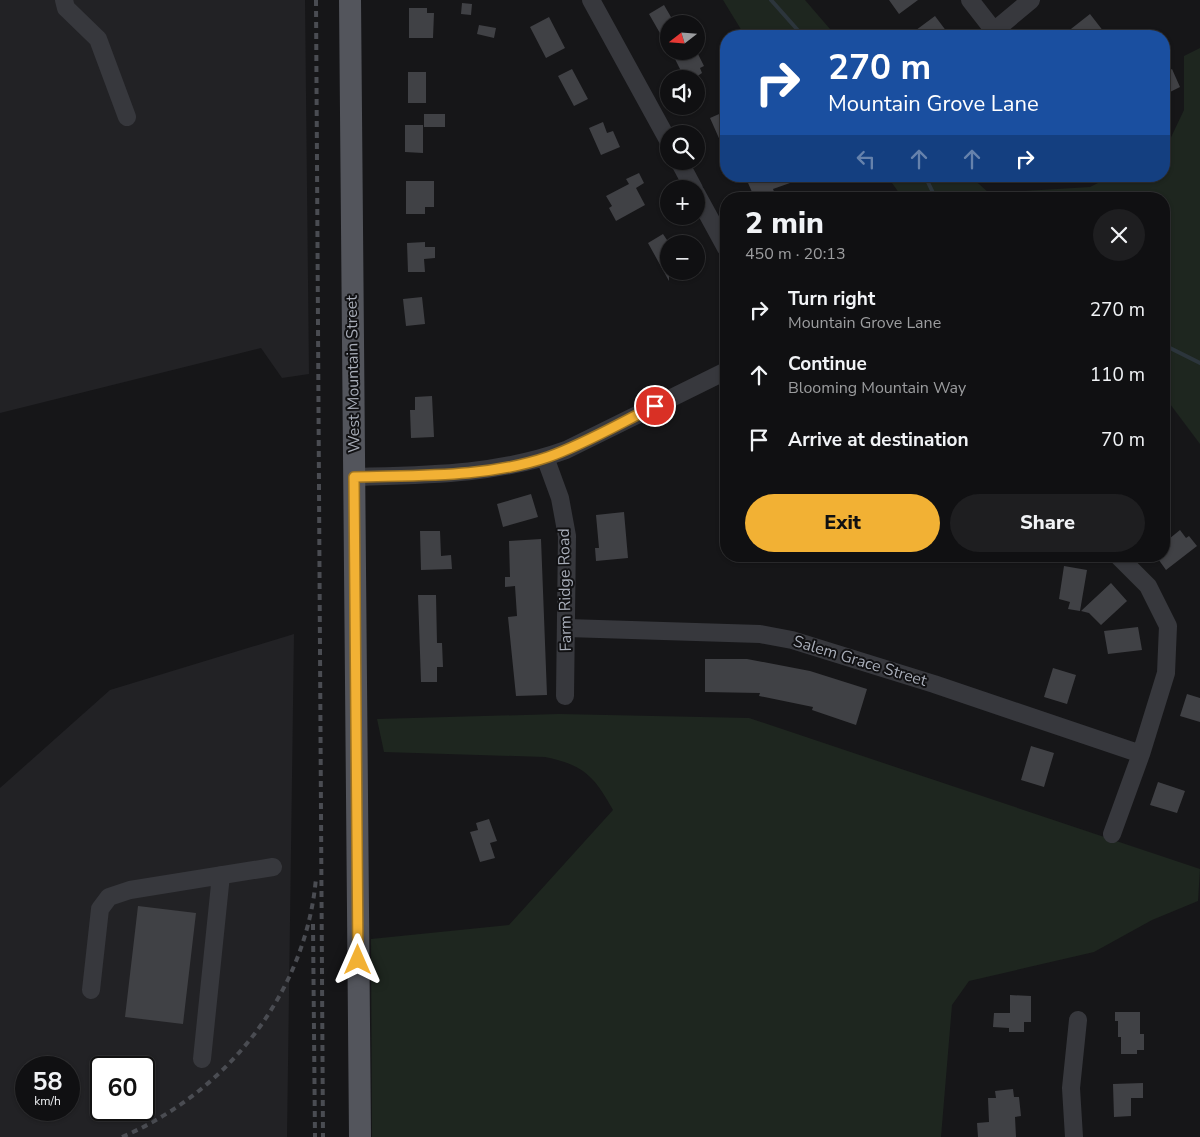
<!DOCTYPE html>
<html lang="en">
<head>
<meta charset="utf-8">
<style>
  body { margin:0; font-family:"Nunito Sans",sans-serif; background:#1e1e20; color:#f1f3f6; height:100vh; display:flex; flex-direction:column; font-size:19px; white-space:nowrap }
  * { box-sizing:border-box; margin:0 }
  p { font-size:16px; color:#9c9d9f }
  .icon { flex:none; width:28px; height:28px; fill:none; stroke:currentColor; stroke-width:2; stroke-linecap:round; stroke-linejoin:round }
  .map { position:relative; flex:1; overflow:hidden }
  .details { position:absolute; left:720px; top:192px; width:450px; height:370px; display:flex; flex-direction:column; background:#101012; border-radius:20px; box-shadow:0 1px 4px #0004,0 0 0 1px #303032 }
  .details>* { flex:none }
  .top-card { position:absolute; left:720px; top:30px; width:450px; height:152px; border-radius:20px; box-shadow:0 1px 4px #0004,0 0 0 1px #303032; background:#1a4fa0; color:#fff; overflow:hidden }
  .needle { width:32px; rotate:253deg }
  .fabs { position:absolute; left:660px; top:15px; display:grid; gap:10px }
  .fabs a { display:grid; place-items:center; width:45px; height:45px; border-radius:50%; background:#101012; box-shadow:0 1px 4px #0004,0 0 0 1px #303032; font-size:25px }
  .speed { position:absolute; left:15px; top:1056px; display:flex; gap:10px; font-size:25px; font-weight:700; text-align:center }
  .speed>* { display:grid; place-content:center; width:65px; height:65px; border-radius:50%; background:#101012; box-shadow:0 1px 4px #0004,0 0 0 1px #303032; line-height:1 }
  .speed small { font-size:12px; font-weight:400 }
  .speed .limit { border:2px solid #111; border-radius:8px; background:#fff; color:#111 }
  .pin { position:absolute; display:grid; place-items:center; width:42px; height:42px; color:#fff; margin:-21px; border:2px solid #fff; border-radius:50%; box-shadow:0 1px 5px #0007 }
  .me { position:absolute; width:55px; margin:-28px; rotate:0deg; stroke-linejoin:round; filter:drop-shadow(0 0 4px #0008) }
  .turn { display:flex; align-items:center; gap:18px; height:105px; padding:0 25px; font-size:22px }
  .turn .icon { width:65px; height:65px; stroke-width:2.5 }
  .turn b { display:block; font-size:35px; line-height:42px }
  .lanes { display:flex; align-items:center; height:48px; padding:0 25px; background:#0003; justify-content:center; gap:25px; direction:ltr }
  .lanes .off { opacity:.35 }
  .round { display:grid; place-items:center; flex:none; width:52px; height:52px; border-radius:26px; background:#1e1e20 }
  .head { display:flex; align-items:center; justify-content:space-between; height:85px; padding:0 25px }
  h1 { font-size:30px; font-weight:800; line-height:38px }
  .primary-button { display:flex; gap:10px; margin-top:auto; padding:10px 25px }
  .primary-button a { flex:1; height:58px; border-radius:30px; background:#f2b134; color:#111; font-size:20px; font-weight:800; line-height:58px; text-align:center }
  .primary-button a+a { background:#1e1e20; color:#f1f3f6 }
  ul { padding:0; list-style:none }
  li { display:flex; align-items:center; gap:15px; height:65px; padding:0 25px }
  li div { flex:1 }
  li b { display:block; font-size:19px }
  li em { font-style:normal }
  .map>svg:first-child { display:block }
  .built { fill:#222225; fill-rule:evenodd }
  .green { fill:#1e261f }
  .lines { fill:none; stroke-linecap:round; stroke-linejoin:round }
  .stream { stroke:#2c353c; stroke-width:4 }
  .building { fill:#404145 }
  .minor { stroke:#37383d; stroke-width:18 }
  .major { stroke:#53555c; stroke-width:22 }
  .rail { stroke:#4a4c52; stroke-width:4; stroke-dasharray:6 5; stroke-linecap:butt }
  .route-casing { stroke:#9d7322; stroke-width:12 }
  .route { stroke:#f2b134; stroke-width:9 }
  .labels { text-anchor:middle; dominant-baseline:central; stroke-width:4; stroke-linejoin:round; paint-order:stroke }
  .street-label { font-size:16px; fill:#a8adb8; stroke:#111113 }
</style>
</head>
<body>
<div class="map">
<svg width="1200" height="1137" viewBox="0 0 1200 1137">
  <rect width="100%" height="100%" fill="#161618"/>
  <path class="built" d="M0 0H305L309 374 282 378 261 348 0 413Z
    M294 634 287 1137H0V788L110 690ZM26 1068H69V1110H26ZM101 1068H144V1110H101Z"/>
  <path class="green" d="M723 0H805L836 36H745Z
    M1200 48V444L1164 396V199H898L902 197 887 176H970L989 193 1090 187 1112 176H1164V152L1184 110V56Z
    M559 714 749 718 1200 869 1198 901 1152 920 1094 952 969 981 952 1005 941 1137H372L371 939 509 925 613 810C594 776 584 765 545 757L384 752 377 719Z"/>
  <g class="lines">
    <path class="stream" d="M771 0 803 36
      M925 176 936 199
      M1164 345 1200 363"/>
  </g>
  <path class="building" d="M889 0H918L899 14Z
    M462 3 472 4 471 15 461 14Z
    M664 5 675 24H669V49L649 14Z
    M409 8H427V13H434L433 38H409Z
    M1090 14 1104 32 1099 36H1062Z
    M935 16 950 36H908Z
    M549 17 565 48 546 58 530 27Z
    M479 25 496 28 494 38 477 34Z
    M690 51 694 56 698 54 704 66 700 68 702 73 693 79H685L675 59Z
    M572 69 588 99 574 106 558 76Z
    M1172 69 1180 87 1164 95V73Z
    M408 72H426V103H408Z
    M726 111V154L710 118Z
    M424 114H445V127H424Z
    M603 122 607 133 613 131 620 147 601 155 589 128Z
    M405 125H423V153L405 152Z
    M639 173 644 183 636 188 645 205 616 221 609 208 612 206 606 196 629 184 626 179Z
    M745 176H804V178L773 189 777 199H755Z
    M406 181H434V207H425V214H406Z
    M663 234 669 243V281L648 243Z
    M425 242V247H435V258L424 259 425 272H408L407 243Z
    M422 297 425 324 406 326 403 299Z
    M432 396 434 437 411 438 410 410H415V397Z
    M531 494 538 517 503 527 497 504Z
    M624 512 628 558 596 561 595 548H599L596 515Z
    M1180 530 1186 538 1189 536 1197 546 1166 570 1156 556H1164V543Z
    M420 531H440L441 556 451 555 452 569 421 570Z
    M541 539 547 695 516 696 508 617 517 616 515 586 505 587V577H510L509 541Z
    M1064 566 1087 570 1080 611 1068 609 1070 602 1059 599Z
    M1111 583 1127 601 1101 625 1089 613 1081 611Z
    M418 595H436L437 643H442L443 667H437V682H421Z
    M1138 627 1142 650 1108 654 1104 631Z
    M705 659H747L810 671 867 689 856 725 812 710 813 707 759 696 760 693 705 692Z
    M1053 668 1076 675 1067 704 1044 697Z
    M1187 694 1200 698V722L1180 716Z
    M1031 746 1054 753 1044 787 1021 780Z
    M1158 782 1185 791 1177 813 1150 805Z
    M489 819 497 841 490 843 495 858 480 862 470 832 478 830 476 823Z
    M138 906 196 913 183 1024 125 1017Z
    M1010 995 1031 996V1022H1024V1032H1009V1028L993 1027 994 1013H1010Z
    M1115 1012H1140V1034H1144V1050H1137V1054H1121V1037H1118V1021H1115Z
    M1143 1083V1098H1131V1116L1114 1117 1113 1084Z
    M1013 1089 1014 1097H1019L1021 1116 1015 1117 1016 1137H978L977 1123 989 1122 988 1098H996L995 1091Z"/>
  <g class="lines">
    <path class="minor" d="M64 0 66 8 98 39 127 117
      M591 0 669 142
      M970 0 998 36
      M994 31 1031 0
      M679 161 694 189
      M696 193 726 248
      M545 457 560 498 567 536 565 696
      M354 477C426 475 497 475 566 450L726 371
      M567 628 760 634 792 640 934 684 1141 754
      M1112 834 1141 754 1166 673 1168 626 1148 586 1118 556
      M91 990 100 909 109 897 130 890 273 867
      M202 1059 221 875
      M1074 1137 1071 1088 1078 1020"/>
    <path class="major" d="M350 0 360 1137"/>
    <path class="rail" d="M316 0 323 1137
      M313 924 315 1137
      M122 1137C227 1092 306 993 316 878"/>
  </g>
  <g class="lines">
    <g class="route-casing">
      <path id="route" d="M358 960 354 477C418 475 486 478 548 457 585 444 620 423 655 406"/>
    </g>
    <use href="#route" class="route"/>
  </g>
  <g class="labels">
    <g class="street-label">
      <text transform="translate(353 374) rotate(-91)">West Mountain Street</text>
      <text transform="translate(565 590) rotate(-91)">Farm Ridge Road</text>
      <text transform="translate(860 661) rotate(17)">Salem Grace Street</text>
    </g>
  </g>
</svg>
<div class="fabs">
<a><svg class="needle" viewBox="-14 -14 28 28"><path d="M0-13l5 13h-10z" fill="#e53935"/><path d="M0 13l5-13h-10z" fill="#9c9d9f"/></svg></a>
<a><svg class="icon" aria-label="sound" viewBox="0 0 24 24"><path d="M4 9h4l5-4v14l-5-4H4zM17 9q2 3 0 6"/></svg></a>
<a><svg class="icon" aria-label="search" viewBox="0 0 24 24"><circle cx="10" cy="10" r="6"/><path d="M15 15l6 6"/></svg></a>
<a>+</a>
<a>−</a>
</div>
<div class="speed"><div>58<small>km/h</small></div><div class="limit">60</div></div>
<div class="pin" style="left:655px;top:406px;background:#d93025"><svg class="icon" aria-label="arrive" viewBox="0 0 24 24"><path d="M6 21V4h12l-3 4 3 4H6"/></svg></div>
<svg class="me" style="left:358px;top:960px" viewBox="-20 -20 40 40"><path d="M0-17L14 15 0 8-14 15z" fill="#f2b134" stroke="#fff" stroke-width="4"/></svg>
<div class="top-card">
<div class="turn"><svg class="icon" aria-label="right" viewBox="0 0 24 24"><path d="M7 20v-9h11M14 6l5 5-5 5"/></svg><div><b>270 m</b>Mountain Grove Lane</div></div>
<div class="lanes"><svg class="icon off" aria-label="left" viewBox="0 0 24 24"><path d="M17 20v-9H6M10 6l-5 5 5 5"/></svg><svg class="icon off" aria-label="ahead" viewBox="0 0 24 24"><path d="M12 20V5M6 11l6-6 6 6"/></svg><svg class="icon off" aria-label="ahead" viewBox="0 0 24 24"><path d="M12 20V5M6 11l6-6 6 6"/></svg><svg class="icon" aria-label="right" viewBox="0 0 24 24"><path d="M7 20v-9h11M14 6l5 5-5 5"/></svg></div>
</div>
<section class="details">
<div class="head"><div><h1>2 min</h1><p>450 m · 20:13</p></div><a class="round"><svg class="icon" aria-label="close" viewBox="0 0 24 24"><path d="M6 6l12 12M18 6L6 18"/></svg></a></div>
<ul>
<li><svg class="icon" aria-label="right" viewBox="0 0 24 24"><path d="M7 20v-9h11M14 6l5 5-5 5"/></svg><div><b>Turn right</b><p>Mountain Grove Lane</p></div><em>270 m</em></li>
<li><svg class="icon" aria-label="ahead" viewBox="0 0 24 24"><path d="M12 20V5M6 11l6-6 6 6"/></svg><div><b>Continue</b><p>Blooming Mountain Way</p></div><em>110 m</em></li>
<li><svg class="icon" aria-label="arrive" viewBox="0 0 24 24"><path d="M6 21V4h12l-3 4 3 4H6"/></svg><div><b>Arrive at destination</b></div><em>70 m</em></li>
</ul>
<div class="primary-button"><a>Exit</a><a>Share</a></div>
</section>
</div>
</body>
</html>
